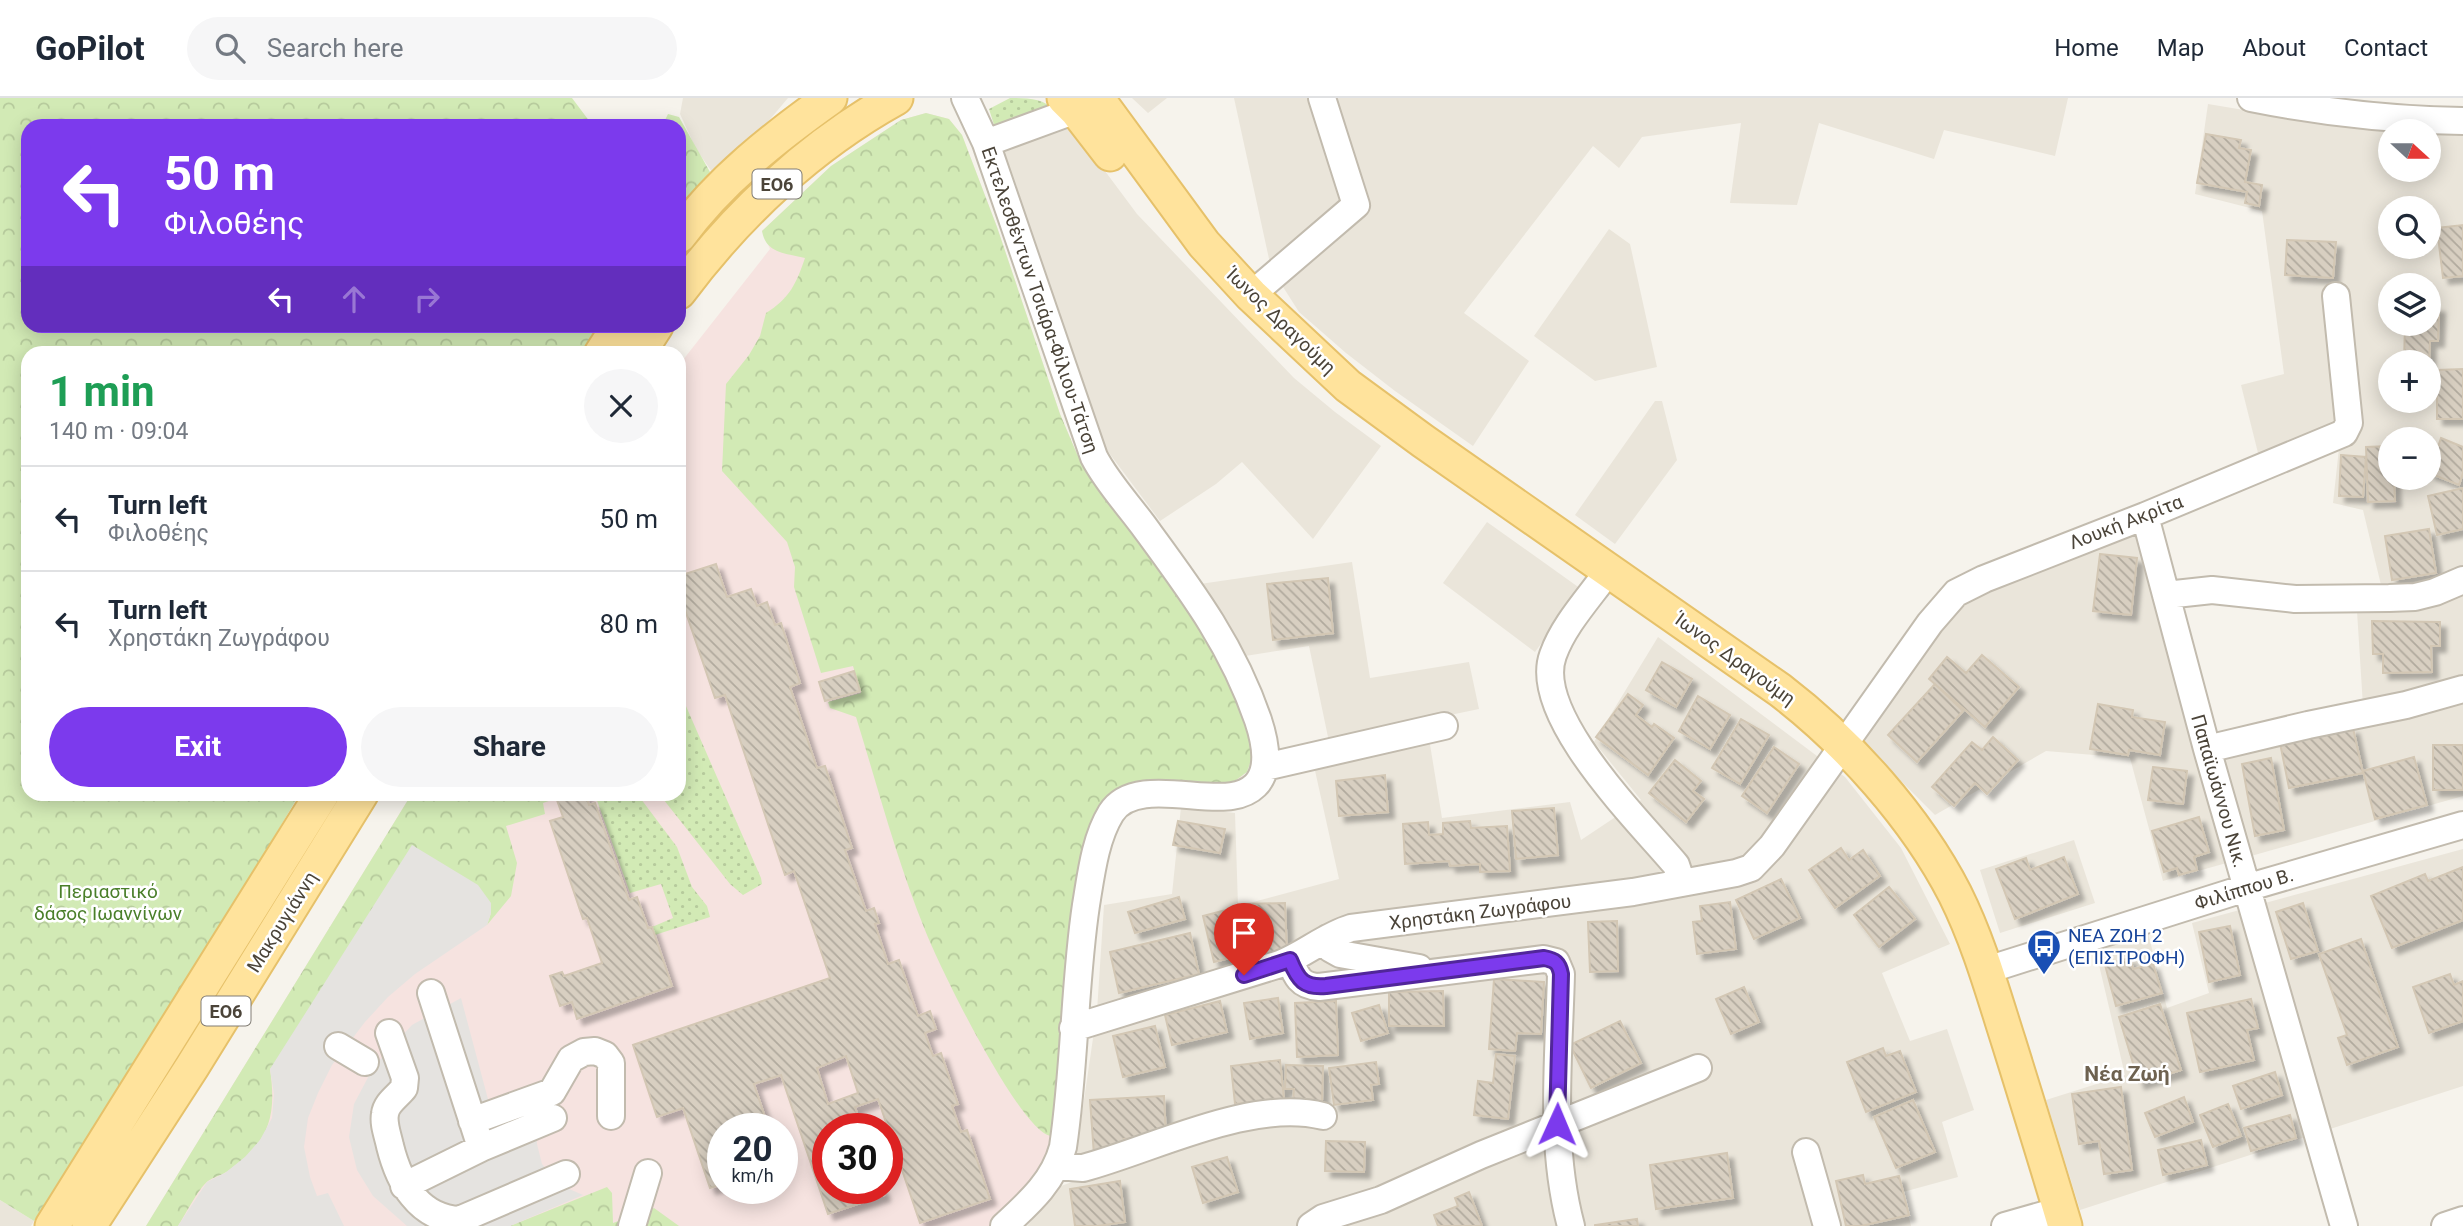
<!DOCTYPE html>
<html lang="en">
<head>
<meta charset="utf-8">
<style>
  body { margin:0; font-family:Roboto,sans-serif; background:#f6f6f7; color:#1f2937; height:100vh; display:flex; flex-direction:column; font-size:26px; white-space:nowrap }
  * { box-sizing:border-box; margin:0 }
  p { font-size:23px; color:#747a83 }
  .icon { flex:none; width:38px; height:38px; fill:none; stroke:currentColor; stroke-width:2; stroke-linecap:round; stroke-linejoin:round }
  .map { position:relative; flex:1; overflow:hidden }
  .sheet { position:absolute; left:21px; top:248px; width:665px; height:455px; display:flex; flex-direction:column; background:#fff; border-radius:21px; box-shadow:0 4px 18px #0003 }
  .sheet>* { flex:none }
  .banner { position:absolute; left:21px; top:21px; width:665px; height:214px; border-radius:21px; box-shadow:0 4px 18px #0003; background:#7c3aed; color:#fff; overflow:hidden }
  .needle { width:46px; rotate:111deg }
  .tools { position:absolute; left:2378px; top:21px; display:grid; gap:14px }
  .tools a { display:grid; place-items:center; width:63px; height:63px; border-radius:50%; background:#fff; box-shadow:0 4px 18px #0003; font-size:35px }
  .speed { position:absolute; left:707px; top:1015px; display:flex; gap:14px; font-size:35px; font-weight:700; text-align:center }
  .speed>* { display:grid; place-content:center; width:91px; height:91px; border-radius:50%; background:#fff; box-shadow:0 4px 18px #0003; line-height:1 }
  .speed small { font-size:18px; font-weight:400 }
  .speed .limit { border:10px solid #d22; background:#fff; color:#111 }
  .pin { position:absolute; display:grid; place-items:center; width:60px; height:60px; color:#fff; margin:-72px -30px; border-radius:50% 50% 50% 0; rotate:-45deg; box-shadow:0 0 7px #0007 }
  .pin .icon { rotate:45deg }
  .me { position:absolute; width:77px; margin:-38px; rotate:1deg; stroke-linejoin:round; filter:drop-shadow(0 0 5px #0008) }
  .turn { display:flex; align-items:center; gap:24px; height:147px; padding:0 28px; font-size:32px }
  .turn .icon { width:91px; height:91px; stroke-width:2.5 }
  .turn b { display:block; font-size:49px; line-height:60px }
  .lanes { display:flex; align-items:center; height:66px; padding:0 28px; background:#0003; justify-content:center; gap:35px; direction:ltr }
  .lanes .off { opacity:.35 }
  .round { display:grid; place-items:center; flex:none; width:74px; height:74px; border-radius:37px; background:#f6f6f7 }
  .overview { display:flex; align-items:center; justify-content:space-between; height:119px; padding:0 28px }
  h1 { font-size:42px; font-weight:700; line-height:52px; color:#1e9e55 }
  .cta { display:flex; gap:14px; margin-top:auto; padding:14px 28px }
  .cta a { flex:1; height:80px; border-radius:42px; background:#7c3aed; color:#fff; font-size:28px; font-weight:700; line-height:80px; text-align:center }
  .cta a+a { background:#f6f6f7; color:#1f2937 }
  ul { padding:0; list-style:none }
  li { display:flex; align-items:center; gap:21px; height:105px; padding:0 28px; border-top:2px solid #e0e1e3 }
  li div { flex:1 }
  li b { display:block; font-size:26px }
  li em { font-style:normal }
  header { display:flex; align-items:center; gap:42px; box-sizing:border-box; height:98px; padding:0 35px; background:#fff; border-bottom:2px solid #e0e1e3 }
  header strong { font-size:33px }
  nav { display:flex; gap:38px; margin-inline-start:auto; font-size:24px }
  .search { width:490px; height:63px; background:#f6f6f7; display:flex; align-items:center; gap:18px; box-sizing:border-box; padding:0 24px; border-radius:38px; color:#747a83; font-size:26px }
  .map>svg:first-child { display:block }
  .residential { fill:#eae5da; fill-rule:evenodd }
  .medical { fill:#f6e3e0; fill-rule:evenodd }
  .grass { fill:url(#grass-dots) }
  .forest { fill:url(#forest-crowns) }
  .parking { fill:#e5e3e0 }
  .building { fill:url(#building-back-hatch); stroke:#d3c7b4; stroke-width:2; fill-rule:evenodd; filter:url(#shadow) }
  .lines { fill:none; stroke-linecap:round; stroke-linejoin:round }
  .minor-casing { stroke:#c2bbae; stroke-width:30 }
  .major-casing { stroke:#e6c16a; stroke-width:37 }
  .minor { stroke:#fff; stroke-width:26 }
  .major { stroke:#ffe39c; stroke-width:33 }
  .route-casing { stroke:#51269a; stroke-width:18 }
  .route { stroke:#7c3aed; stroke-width:12 }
  .labels { text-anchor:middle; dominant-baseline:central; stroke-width:5; stroke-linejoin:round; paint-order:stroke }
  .shield { fill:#fff; stroke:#817c74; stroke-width:2 }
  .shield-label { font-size:18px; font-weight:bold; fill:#4b4439 }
  .street-label { font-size:19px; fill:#4b4439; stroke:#fff }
  .park-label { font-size:19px; fill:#4a7f2a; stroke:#fff }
  .transit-label { font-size:19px; fill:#164399; stroke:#fff; text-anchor:start }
  .neighbourhood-label { font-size:21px; font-weight:bold; fill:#6e6250; stroke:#fff }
</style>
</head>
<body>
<header>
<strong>GoPilot</strong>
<div class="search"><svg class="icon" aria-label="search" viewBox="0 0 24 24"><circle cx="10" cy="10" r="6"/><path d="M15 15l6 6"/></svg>Search here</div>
<nav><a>Home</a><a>Map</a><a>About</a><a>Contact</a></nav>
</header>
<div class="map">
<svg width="2463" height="1128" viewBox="0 0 2463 1128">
  <defs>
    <pattern id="grass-dots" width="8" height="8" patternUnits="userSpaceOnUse" patternTransform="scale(1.75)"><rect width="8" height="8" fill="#d2eab5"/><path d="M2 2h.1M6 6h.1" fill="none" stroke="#b6ca9c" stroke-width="1.8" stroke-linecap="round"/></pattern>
    <pattern id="forest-crowns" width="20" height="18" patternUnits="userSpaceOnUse" patternTransform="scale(1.75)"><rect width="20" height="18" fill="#d2eab5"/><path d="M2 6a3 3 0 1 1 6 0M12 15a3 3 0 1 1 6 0" fill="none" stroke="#b6ca9c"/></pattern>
    <pattern id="building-back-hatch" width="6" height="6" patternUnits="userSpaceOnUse" patternTransform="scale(1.75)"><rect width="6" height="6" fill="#d8cfc1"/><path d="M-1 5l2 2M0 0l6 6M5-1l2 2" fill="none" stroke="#b1aa9e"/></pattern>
    <filter id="shadow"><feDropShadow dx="6" dy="6" stdDeviation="2" flood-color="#0004"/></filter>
  </defs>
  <rect width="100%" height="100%" fill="#f6f3ec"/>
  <path class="residential" d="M683 0H788L755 39 712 74 696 51 680 16Z
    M1132 0H1167L1148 15Z
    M1234 0H2068L2055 58 1944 32 1934 61 1819 25 1797 107 1730 105 1741 25 1642 39 1619 70 1593 48 1464 215 1529 263 1473 348 1395 293 1346 255 1299 214 1271 170Z
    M2208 6 2280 18 2463 34V698L2163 783 2130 660 2046 653 1935 717 1863 645 1945 522 1967 501 2136 430 2200 667 2364 624 2357 513 2387 512 2363 412 2333 405 2341 332 2260 363 2241 287 2284 276 2262 113 2195 96ZM2390 33H2429V72H2390ZM2390 110H2429V149H2390ZM2390 187H2429V226H2390ZM2390 264H2429V303H2390ZM2390 341H2429V380H2390Z
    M1070 26 1137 116 1245 229 1294 280 1335 314 1381 348 1313 441 1242 364 1216 386 1160 423 1100 343 997 51Z
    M1609 131 1630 146 1657 269 1595 283 1534 238Z
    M1655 303H1662L1677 362 1615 446 1575 417Z
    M1487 424 1581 491 1535 554 1443 485Z
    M1352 464 1370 580 1469 564 1479 611 1426 622 1442 720 1570 704 1581 742 1641 702 1594 644 1658 539 1845 679 1901 750 1950 846 1882 875 1910 943 1947 931 1974 1012 1942 1024 1958 1079 1903 1094 1911 1128H1027L1061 1088 1072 1084 1097 913 1104 807 1172 796 1181 709 1235 715 1238 808 1339 781 1314 668 1333 663 1309 548 1245 558 1200 486Z
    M2074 742 2095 805 2000 835 1980 772Z
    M2463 751V988L2080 1112 2046 1002 2125 977 2095 850 2148 835 2167 910 2209 895 2192 825Z
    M0 1102 34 1123 31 1128H0Z"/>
  <path class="medical" d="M926 15 949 21 962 37 997 129 1060 316 1077 356 1250 667 1241 680 1215 686 1155 682 1133 684 1117 691 1109 697 1101 710 1071 843 1059 953 1055 1035 1048 1063 993 1128H146L411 697 679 696V267L770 151 762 133 831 68 901 22ZM723 1031H782V1090H723ZM828 1031H887V1090H828Z"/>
  <path class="grass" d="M1010 0C1028 0 1044 0 1054 13L995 30 989 11Z
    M679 592 761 780 762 786 743 797 730 786 660 697 679 696Z
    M595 697H638L677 749 692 789 707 808 710 819 655 837 652 829 673 820 661 786 630 795Z"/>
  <path class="forest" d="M0 0H572L593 28H28V228H605L586 255 28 256V696L299 697 234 806 34 1123 0 1102Z
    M926 15 949 21 962 37 997 129 1060 316 1077 356 1091 379 1199 517 1249 623 1253 657 1247 674 1232 685 1215 686 1155 682 1133 684 1117 691 1109 697 1101 710 1071 843 1059 953 1055 1035 1050 1038C1018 1030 939 868 925 832 897 763 878 690 856 619L830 610 828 604 861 595 853 568 821 575 794 489 795 469 787 444 722 373 726 286 749 257 760 238 766 215C790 200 796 186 805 160 786 155 766 156 762 133L831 68 901 22Z
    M668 16 679 19 710 74 679 120V28H662Z
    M411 697H566L543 705 545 716 506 728 517 765 511 798 487 827 491 815 270 971C277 1019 269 1044 228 1073 222 1077 214 1079 208 1083 198 1091 186 1116 178 1128H146Z
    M607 1089 612 1095 613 1125 654 1110 679 1128H510Z"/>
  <path class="parking" d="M412 747 478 787 491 805V815L487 827 415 876 388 899 365 924 332 967 318 995 308 1020 304 1049 310 1079 317 1098 328 1095 344 1128H178L207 1084 225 1075 245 1059 260 1042 272 1020 274 996 270 971Z
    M461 900 497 1035 536 1016 537 1046 542 1066 560 1087 583 1097 510 1128H407L373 1098 357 1072 349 1039 354 1006 374 968 412 927Z"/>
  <path class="building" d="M2206 36 2241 42 2239 50 2251 52 2245 84 2262 87 2259 108 2245 105 2247 94 2197 85Z
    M2463 127V178L2443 180 2437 130Z
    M2287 142 2336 144 2333 180 2285 177Z
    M2429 208 2439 209 2438 243H2430L2429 264H2404L2405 226H2429Z
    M2463 271V321H2437V272Z
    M2441 340 2463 349V375L2459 387 2429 375Z
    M2390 348V380H2394L2395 403 2368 404 2366 349Z
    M2341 357 2366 359 2363 399 2339 398Z
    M2463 390V431L2437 437 2428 398Z
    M2429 431 2436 475 2392 482 2385 438Z
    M2100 456 2137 460 2131 517 2093 513Z
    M716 466 727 499 751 491 757 508 767 504 775 527 781 525 800 585 790 589 817 670 825 668 852 750 845 752 866 813 874 810 879 825 875 826 888 866 899 862 918 918 930 913 936 931 925 935 933 958 941 955 958 1006 952 1008 961 1034 967 1032 990 1101 920 1125 878 1001 855 1009 862 1031H828V1090H882L884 1097 828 1116 781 977 754 986 769 1031H723V1086L710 1090 683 1010 657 1019 633 947 830 880 794 773 785 777 725 597 715 600 679 494V478ZM846 958 858 995 828 1006 817 970Z
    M1328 480 1333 535 1273 542 1267 486Z
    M2372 523 2440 524V548H2431L2432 574 2383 575V556H2373Z
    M1982 557 2019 589 1985 629 1929 581 1947 559 1966 575Z
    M1662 564 1692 581 1676 609 1646 592Z
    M854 573 860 593 825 603 819 584Z
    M1935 586 1963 613 1917 664 1888 637Z
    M1628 596 1643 607 1636 617 1652 629 1654 626 1674 640 1648 677 1596 639Z
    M1698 598 1730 617 1710 651 1679 633Z
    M2098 606 2133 612 2132 619 2165 624 2160 657 2129 652 2128 657 2090 651Z
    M1741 621 1769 637 1740 686 1712 670Z
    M2353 630 2363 675 2289 690 2280 645Z
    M1993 639 2018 662 1987 696 1975 685 1954 708 1932 689 1972 644 1982 652Z
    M2433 647H2463V692H2433Z
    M1774 649 1799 666 1767 715 1742 698Z
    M2414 659 2427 707 2375 721 2363 673Z
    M2271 660 2284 732 2255 738 2242 666Z
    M1675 662 1701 683 1693 693 1704 701 1686 724 1649 695Z
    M2153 669 2187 673 2183 706 2148 702Z
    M1385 677 1388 714 1339 718 1336 683Z
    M574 696H586L589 707 595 705 629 802 637 799 648 830 652 829 672 888 577 921 572 904 560 908 550 878 562 874 564 878 602 865 587 820 583 821 550 723 563 719 557 702Z
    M1554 710 1558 757 1516 761 1512 713Z
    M2199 719 2209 754 2194 759 2197 772 2179 777 2177 770 2164 774 2152 733Z
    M1178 723 1225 731 1220 755 1173 747Z
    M1470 723 1471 730 1507 728 1510 773 1480 774V766L1450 768 1449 763 1405 766 1403 726 1428 724 1429 737 1443 736V725Z
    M1841 750 1849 762 1863 752 1880 778 1835 810 1809 772Z
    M2064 759 2078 796 2015 821 1996 771 2026 760 2030 772Z
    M2463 769V822L2392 850 2371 798 2425 776 2428 783Z
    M1781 781 1800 820 1754 841 1736 802Z
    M1889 789 1915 821 1879 849 1854 817Z
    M1179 799 1185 821 1135 835 1128 814Z
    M1730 804 1736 851 1697 856 1693 824 1702 823 1700 808Z
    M1285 805 1287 856 1256 857V842H1243L1242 806Z
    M2303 805 2318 853 2291 861 2276 814Z
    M1226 812 1237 858 1214 864 1203 818Z
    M1617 823 1618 873 1590 874 1588 824Z
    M2230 828 2240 877 2209 884 2199 834Z
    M1190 835 1199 876 1119 895 1110 854Z
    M2361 841 2398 949 2347 967 2338 940 2347 937 2319 856Z
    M2130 860 2133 871 2153 866 2162 895 2116 908 2105 867Z
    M2450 876 2454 887 2463 883V923L2429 935 2413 889Z
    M1494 881 1544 884 1541 936 1517 935 1515 953 1489 951Z
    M1744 889 1759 924 1731 936 1716 901Z
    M1443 893 1444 928H1389V894Z
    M1278 900 1283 935 1250 941 1244 905Z
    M2251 901 2258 930 2247 932 2254 962 2200 974 2187 915Z
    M1220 903 1227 934 1172 947 1165 917Z
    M1336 903 1338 957 1297 959 1295 905Z
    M2160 906 2181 972 2139 985 2119 919Z
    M1379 907 1388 935 1361 943 1352 915Z
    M1620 923 1641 965 1591 990 1570 947Z
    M1155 928 1165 969 1123 979 1113 938Z
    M1883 950 1886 958 1900 953 1916 994 1866 1014 1847 964Z
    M1496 956 1515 958 1508 1021 1474 1017 1478 983 1493 985Z
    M1280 962 1284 1001 1235 1006 1231 968Z
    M1376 964 1379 986 1371 987 1373 1002 1334 1007 1329 970Z
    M1286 967 1323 968 1322 1004 1293 1003 1294 991H1285Z
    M2275 974 2282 997 2241 1011 2233 988Z
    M2121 989 2132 1072 2104 1076 2099 1043 2079 1046 2072 996Z
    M1164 998 1166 1038 1124 1041 1125 1055 1094 1057 1090 1002Z
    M2184 999 2193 1024 2155 1039 2145 1015Z
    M1913 1002 1935 1054 1896 1070 1874 1019Z
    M2228 1006 2241 1038 2213 1049 2200 1017Z
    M2290 1017 2296 1040 2251 1053 2244 1030Z
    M2201 1042 2207 1067 2163 1077 2158 1052Z
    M1326 1043 1365 1044 1364 1074 1325 1073Z
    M1727 1055 1733 1100 1656 1111 1650 1067Z
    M1227 1059 1238 1094 1203 1105 1192 1069Z
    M1863 1077 1865 1086 1899 1078 1909 1117 1861 1128H1846L1836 1083Z
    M1120 1083 1125 1124 1098 1128H1075L1070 1091Z
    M1469 1094 1482 1128H1438L1434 1117 1458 1108 1455 1100Z
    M1637 1121 1638 1128H1595V1127Z"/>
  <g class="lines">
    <g class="minor-casing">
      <path id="minor" d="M965 0 986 45 1094 359C1107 384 1126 404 1143 427 1190 491 1232 546 1258 622 1268 652 1274 691 1232 698 1198 704 1133 680 1111 715 1095 741 1091 777 1086 807 1074 887 1075 969 1063 1049 1054 1083 1029 1105 1004 1128
        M2251 0C2321 14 2391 22 2463 23
        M986 45 1076 12
        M1251 197 1356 107 1322 0
        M2145 418 2207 651 2344 1128
        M1609 472C1590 499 1564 526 1553 557 1531 617 1640 724 1676 767L1682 785
        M2166 497 2212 492 2295 501 2389 500 2415 499 2435 494 2463 482
        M2207 651 2308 627 2406 607 2463 591
        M1265 669 1444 628
        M1328 840 1331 851 1340 856 1419 870
        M1290 862C1296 878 1300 888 1319 889L1544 861 1556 864 1561 876C1559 960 1549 1046 1571 1128
        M1987 872 2246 790 2463 727
        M431 895 478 1040
        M1073 930 1280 866C1305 856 1325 838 1351 830L1633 794 1736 775 1751 770 1772 748 1930 525 1956 495 1984 481 2145 418 2344 335 2349 325 2336 198
        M389 935 405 980 404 990C398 998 386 1005 385 1016 383 1026 388 1038 390 1048 399 1084 418 1120 459 1122L566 1076
        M338 948 365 964
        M472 1023 552 994 571 961 584 954 595 953 605 957 611 965V1018
        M1806 1054 1827 1128
        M1056 1068 1083 1070C1154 1051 1251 1000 1323 1018
        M404 1088 481 1050 553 1020
        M632 1128 648 1075
        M1311 1128 1323 1120 1381 1102 1481 1057 1698 970
        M2005 1128 2061 1112
        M2445 1128 2463 1122"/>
    </g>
    <g class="major-casing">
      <path id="major" d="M1064 0 1076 12 1110 56
        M1097 0 1204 146 1251 197 1348 288 1423 343 1780 592C1848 644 1916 720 1955 796 1979 844 1993 895 2009 945 2028 1006 2047 1067 2065 1128
        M679 138C719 83 775 39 830 0
        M679 194C737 116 811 47 896 0
        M601 256 619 228
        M638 256 656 228
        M52 1128 322 696
        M89 1128 192 969 361 696"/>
    </g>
    <use href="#minor" class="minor"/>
    <use href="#major" class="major"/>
  </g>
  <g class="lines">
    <g class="route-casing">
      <path id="route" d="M1244 877 1290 862C1298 882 1304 890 1326 888L1544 860C1555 862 1559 865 1561 876L1557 1026"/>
    </g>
    <use href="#route" class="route"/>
  </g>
  <defs>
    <g id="bus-pin" transform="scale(1.75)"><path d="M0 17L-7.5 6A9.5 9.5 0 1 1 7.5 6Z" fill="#1a4fb4" stroke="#fff"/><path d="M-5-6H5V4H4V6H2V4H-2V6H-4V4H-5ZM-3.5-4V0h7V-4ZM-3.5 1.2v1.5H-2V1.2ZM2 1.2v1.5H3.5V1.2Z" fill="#fff"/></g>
  </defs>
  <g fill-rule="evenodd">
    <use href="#bus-pin" x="2044" y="848"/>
  </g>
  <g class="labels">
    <g class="shield">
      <rect x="752.5" y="71.5" width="49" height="29" rx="5"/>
      <rect x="201.5" y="898.5" width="49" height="29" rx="5"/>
    </g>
    <g class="shield-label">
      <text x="777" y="86">ΕΟ6</text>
      <text x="226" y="913">ΕΟ6</text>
    </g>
    <g class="street-label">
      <text transform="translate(1040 202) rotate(71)">Εκτελεσθέντων Τσιάρα-Φίλιου-Τάτση</text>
      <text transform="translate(1281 223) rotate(44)">Ίωνος Δραγούμη</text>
      <text transform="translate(2126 424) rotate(-21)">Λουκή Ακρίτα</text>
      <text transform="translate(1735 561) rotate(36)">Ίωνος Δραγούμη</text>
      <text transform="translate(2219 693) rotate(74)">Παπαϊωάννου Νικ.</text>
      <text transform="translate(2244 791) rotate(-17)">Φιλίππου Β.</text>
      <text transform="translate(1480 814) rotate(-7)">Χρηστάκη Ζωγράφου</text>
      <text transform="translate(282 824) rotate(-58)">Μακρυγιάννη</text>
    </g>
    <g class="park-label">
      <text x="108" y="793">Περιαστικό<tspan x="108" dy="22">δάσος Ιωαννίνων</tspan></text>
    </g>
    <g class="transit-label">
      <text x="2068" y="837">ΝΕΑ ΖΩΗ 2<tspan x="2068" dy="22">(ΕΠΙΣΤΡΟΦΗ)</tspan></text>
    </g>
    <g class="neighbourhood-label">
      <text x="2127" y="976">Νέα Ζωή</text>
    </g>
  </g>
</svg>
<div class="tools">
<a><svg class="needle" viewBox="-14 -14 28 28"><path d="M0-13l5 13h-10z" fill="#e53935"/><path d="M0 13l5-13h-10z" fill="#747a83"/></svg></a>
<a><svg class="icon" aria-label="search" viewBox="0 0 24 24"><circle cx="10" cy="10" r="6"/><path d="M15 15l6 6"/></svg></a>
<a><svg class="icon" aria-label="layers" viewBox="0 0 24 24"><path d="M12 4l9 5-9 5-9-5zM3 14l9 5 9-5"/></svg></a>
<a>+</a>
<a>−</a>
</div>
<div class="speed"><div>20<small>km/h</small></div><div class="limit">30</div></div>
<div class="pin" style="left:1244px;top:877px;background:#d93025"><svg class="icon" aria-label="arrive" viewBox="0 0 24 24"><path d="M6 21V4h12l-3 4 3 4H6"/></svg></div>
<svg class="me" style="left:1557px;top:1026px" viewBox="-20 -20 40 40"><path d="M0-17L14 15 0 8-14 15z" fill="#7c3aed" stroke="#fff" stroke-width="4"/></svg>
<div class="banner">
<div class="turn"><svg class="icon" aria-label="left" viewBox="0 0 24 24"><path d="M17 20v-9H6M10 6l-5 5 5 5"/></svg><div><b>50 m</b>Φιλοθέης</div></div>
<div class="lanes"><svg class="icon" aria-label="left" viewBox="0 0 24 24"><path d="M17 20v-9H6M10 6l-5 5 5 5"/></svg><svg class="icon off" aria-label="ahead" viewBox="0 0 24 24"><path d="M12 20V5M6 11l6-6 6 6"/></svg><svg class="icon off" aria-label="right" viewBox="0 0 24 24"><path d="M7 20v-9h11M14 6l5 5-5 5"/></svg></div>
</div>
<section class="sheet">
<div class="overview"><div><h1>1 min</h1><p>140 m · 09:04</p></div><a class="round"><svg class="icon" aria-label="close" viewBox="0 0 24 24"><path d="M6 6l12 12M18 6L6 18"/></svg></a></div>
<ul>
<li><svg class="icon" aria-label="left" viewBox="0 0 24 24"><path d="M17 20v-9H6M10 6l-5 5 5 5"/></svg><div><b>Turn left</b><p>Φιλοθέης</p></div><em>50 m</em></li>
<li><svg class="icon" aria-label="left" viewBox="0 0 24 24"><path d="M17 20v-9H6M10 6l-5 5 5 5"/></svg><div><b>Turn left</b><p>Χρηστάκη Ζωγράφου</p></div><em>80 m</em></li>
</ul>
<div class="cta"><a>Exit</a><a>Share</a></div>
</section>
</div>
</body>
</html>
